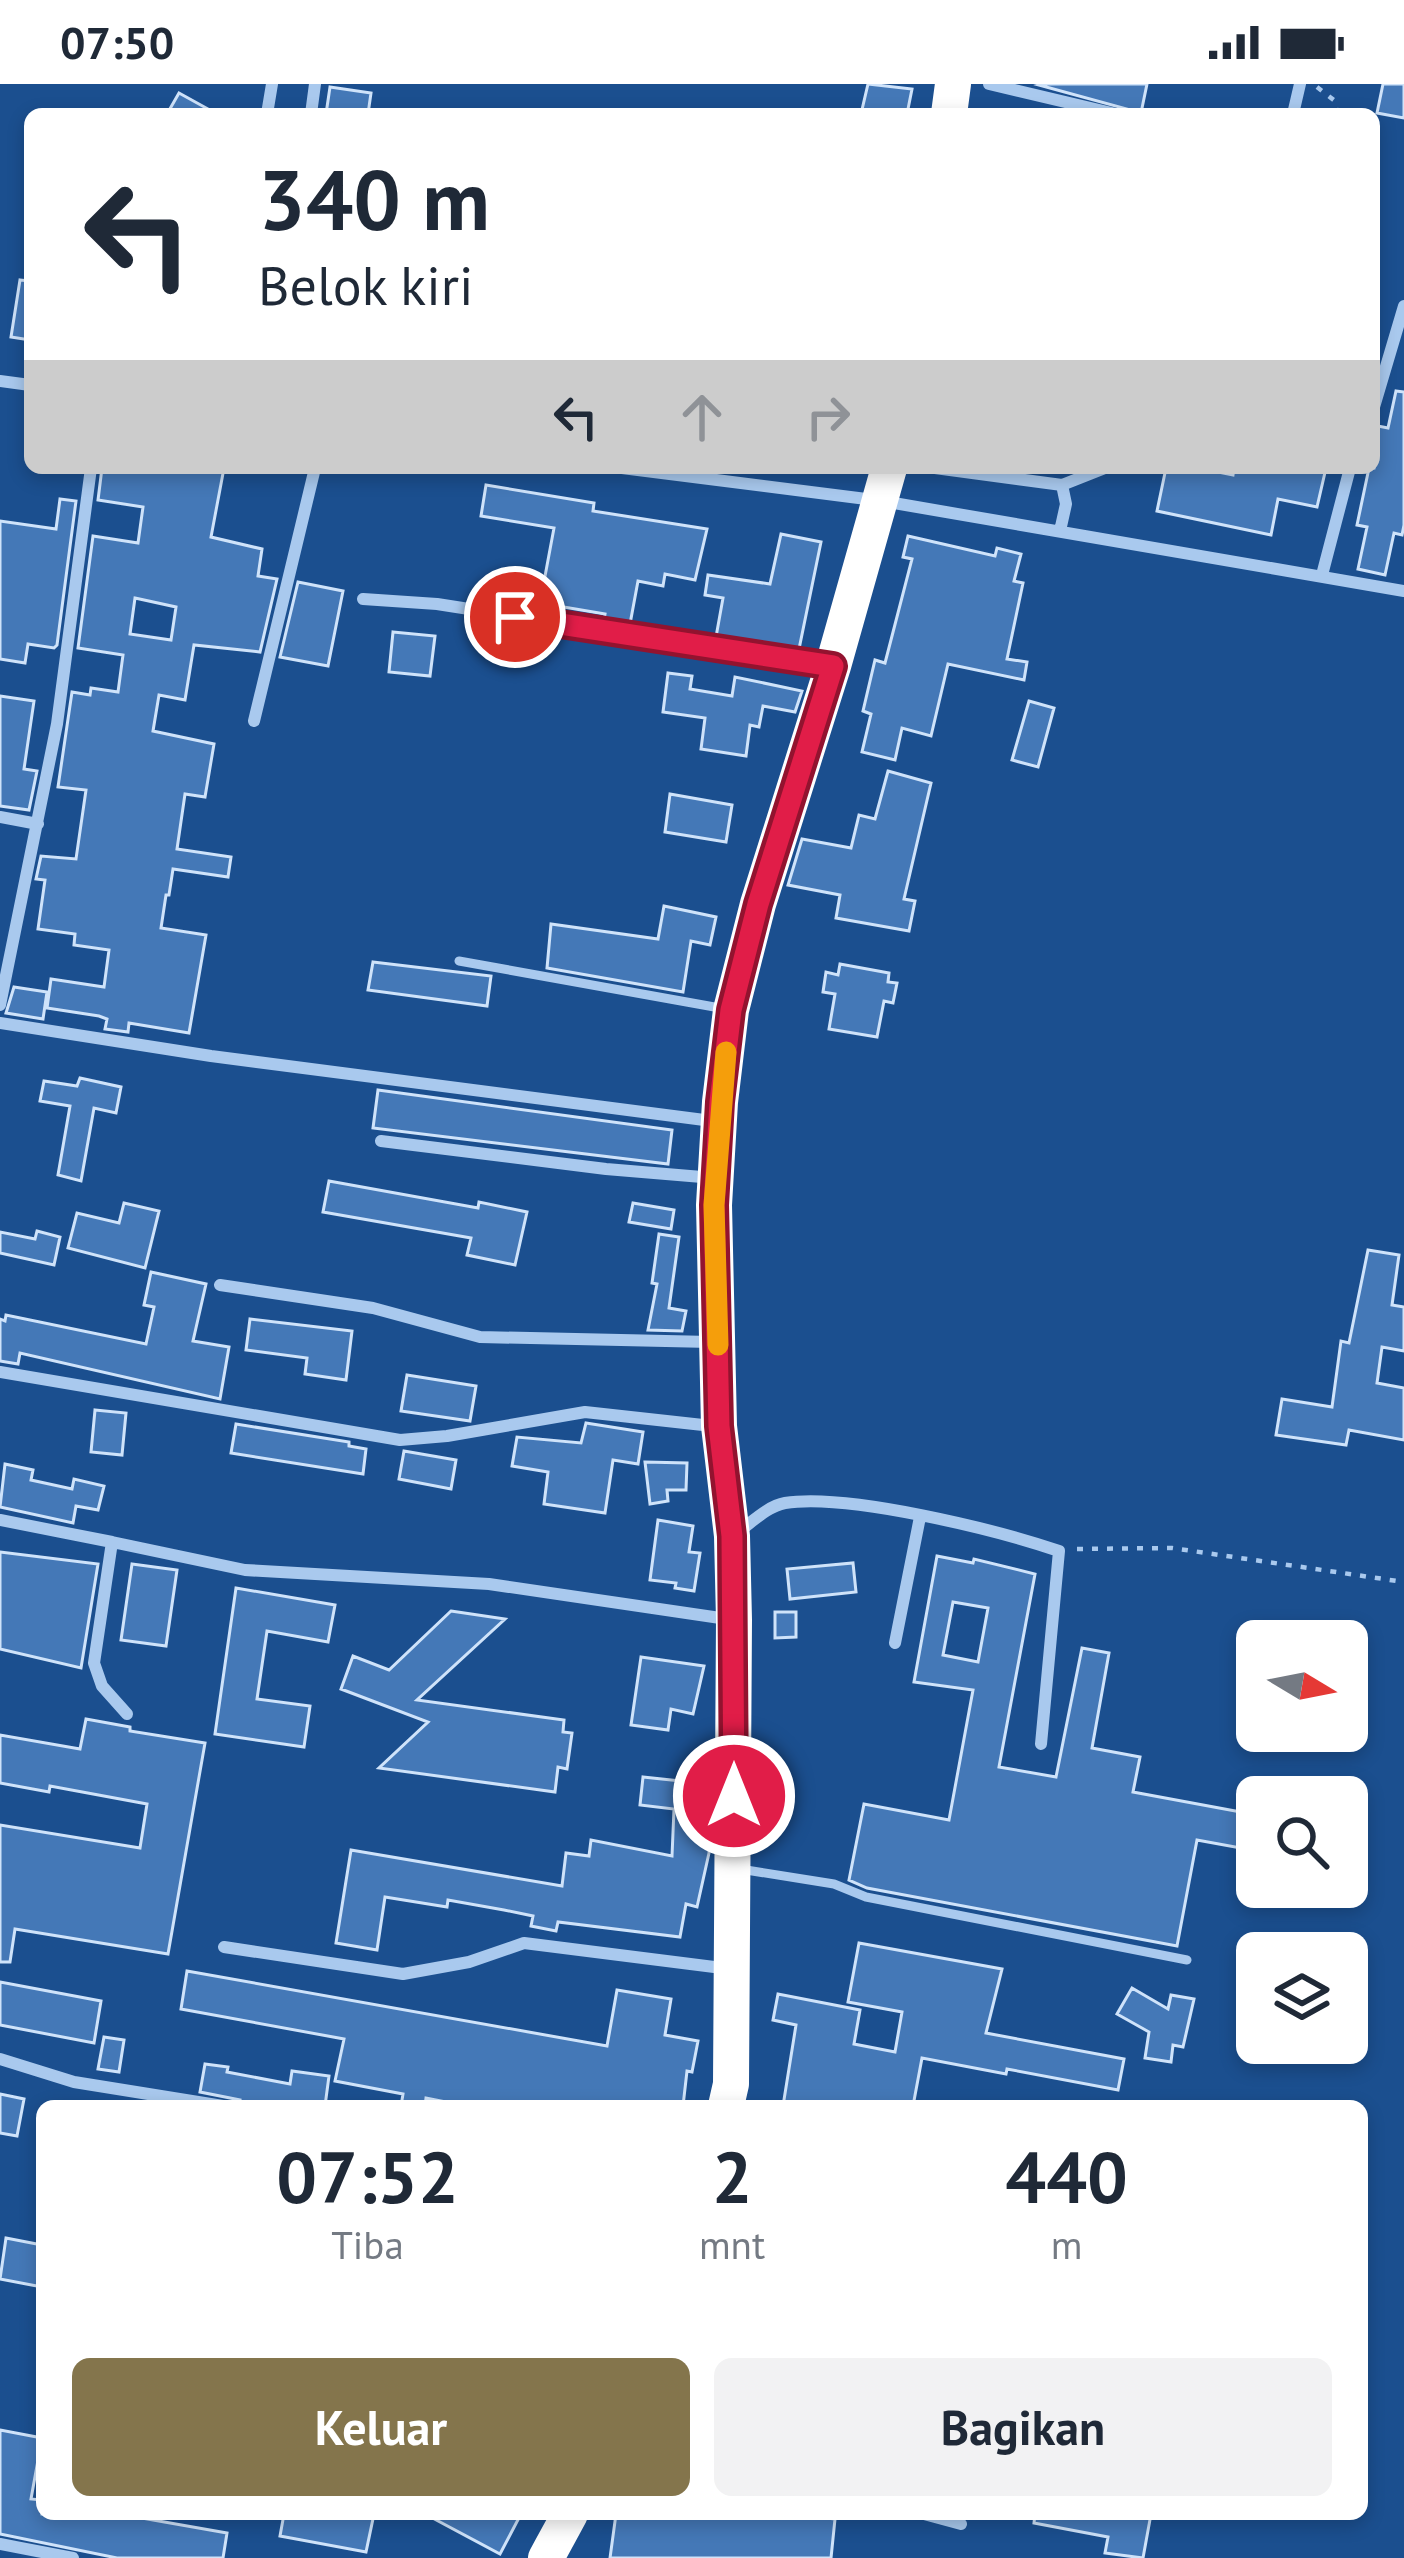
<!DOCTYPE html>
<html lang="id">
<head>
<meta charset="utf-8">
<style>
  body { margin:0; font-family:"PT Sans",sans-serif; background:#f2f2f3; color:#1f2937; height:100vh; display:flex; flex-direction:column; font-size:45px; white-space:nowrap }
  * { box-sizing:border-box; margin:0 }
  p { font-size:39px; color:#747a83 }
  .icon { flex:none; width:66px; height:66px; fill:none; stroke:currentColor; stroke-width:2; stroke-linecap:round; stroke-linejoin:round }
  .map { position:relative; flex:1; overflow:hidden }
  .details { position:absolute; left:36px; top:2016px; width:1332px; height:420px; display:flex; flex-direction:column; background:#fff; border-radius:18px; box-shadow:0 6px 18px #0003 }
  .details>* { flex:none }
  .guide { position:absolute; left:24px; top:24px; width:1356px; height:366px; border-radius:18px; box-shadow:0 6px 18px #0003; background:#fff; color:#1f2937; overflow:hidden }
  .needle { width:78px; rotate:100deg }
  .controls { position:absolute; left:1236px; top:1536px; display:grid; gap:24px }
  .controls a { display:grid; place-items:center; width:132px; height:132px; border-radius:18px; background:#fff; box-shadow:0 6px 18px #0003; font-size:60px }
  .pin { position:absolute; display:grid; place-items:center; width:102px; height:102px; color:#fff; margin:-51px; border:6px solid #fff; border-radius:50%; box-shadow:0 3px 12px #0007 }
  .me { position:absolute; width:132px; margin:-66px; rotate:0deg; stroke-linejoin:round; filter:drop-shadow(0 0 9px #0008) }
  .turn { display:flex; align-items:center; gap:42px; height:252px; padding:0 36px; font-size:54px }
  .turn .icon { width:156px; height:156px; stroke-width:2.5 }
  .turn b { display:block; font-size:84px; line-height:102px }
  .lanes { display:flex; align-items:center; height:114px; padding:0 36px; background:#0003; justify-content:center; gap:60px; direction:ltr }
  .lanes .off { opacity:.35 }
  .eta { display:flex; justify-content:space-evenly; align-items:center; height:204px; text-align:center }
  .eta b { font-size:72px; font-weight:800; line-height:84px }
  .cta { display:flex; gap:24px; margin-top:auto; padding:24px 36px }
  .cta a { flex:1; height:138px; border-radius:18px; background:#84754c; color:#fff; font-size:48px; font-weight:800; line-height:138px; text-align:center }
  .cta a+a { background:#f2f2f3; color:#1f2937 }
  .status { display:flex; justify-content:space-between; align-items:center; height:84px; padding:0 60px; background:#fff; direction:ltr }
  .status svg { height:33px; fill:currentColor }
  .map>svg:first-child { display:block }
  .building { fill:#4478b7; stroke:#cfe3fa; stroke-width:3; fill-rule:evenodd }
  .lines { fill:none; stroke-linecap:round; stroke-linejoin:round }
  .path { stroke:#a9c9ee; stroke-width:4.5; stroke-dasharray:6 9; stroke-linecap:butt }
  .lane { stroke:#a9c9ee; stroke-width:9 }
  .street { stroke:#a9c9ee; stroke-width:12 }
  .highway { stroke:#fff; stroke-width:36 }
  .route-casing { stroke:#92132f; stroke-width:30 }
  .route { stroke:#e11d48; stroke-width:21 }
  .slow { stroke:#f59e0b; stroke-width:21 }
</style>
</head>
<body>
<div class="status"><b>07:50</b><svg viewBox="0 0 49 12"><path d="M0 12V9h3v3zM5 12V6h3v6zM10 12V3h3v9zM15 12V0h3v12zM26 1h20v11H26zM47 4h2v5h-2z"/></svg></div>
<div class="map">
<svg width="1404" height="2474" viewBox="0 0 1404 2474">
  <rect width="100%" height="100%" fill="#1b4f8f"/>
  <path class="building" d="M868 0 912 5 907 30H861Z
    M1043 0H1147L1141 29 1039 1Z
    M1383 0H1404V34L1377 29Z
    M330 3 371 9 368 30H326Z
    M179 9 217 30H167Z
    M20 196 30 197V256L11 253Z
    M1396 307 1404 308V441L1402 451 1394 449 1385 491 1358 485 1367 443 1357 441 1369 384H1374L1378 342 1388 344Z
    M102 384H224L211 453 262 465 258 492 277 495 260 568 194 561 185 616 159 611 153 647 214 660 205 713 185 710 177 765 231 773 228 793 173 785 169 811H166L161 844 206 851 189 949 129 939 128 948 105 945 107 935 99 932 47 924 51 895 104 903 109 866 74 861 75 850 38 845 45 796 36 795 41 772 76 775 86 706 58 703 72 608 90 611 91 604 118 608 123 571 78 564 93 452 138 459 143 423 98 416ZM135 514 176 523 171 556 130 550Z
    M1166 384H1198L1233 391 1234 384H1326L1317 423 1278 415 1271 451 1157 427Z
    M486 401 594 419 593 427 707 445 695 496 665 490 663 502 638 497 630 540 604 536 605 530 540 519 554 444 481 432Z
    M60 415 76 417 57 561 54 564 28 560 25 579 0 575V437L56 445Z
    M781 450 821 458 799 565 716 553 723 514 705 511 708 491 770 500Z
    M908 452 995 472 997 464 1021 470 1014 497 1023 499 1007 575 1027 578 1024 596 948 580 931 652 902 644 895 676 862 668 871 630 863 627 875 576 885 579 912 475 903 473Z
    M298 498 343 507 328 582 280 573Z
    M393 548 435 552 430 592 389 588Z
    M668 589 692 592 690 605 732 612 735 593 802 607 795 628 763 622 759 643 750 641 746 672 701 665 705 634 663 628Z
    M0 612 34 617 24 685 37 687 29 726 0 722Z
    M1029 617 1054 624 1038 683 1012 676Z
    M888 687 931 699 904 815 915 817 909 847 836 834 840 811 788 801 802 755 851 764 859 731 875 735Z
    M670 710 732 721 726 758 665 748Z
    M664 822 716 833 710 861 691 857 683 908 547 884 551 840 658 855Z
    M373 878 491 892 487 922 368 906Z
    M840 880 889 889 888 898 897 899 893 919 884 917 877 953 829 945 835 910 823 908 826 888 838 891Z
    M14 903 47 908 43 935 6 929Z
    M80 994 121 1003 116 1029 94 1024 81 1097 58 1091 70 1022 40 1017 44 997 77 1002Z
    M378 1006 672 1046 668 1080 373 1044Z
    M329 1097 478 1124 479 1118 527 1128 515 1181 467 1171 471 1154 323 1128Z
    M124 1119 159 1127 145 1184 68 1164 77 1129 119 1139Z
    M633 1119 674 1126 671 1145 629 1138Z
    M37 1147 60 1153 54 1181 0 1169V1148L35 1155Z
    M659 1150 679 1153 669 1224 686 1227 682 1247 648 1246 657 1200 652 1199Z
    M1368 1166 1399 1171 1392 1221 1404 1223V1267L1382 1263 1377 1299 1404 1304V1356L1349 1346 1346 1361 1276 1351 1282 1315 1332 1323 1341 1257 1349 1259Z
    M151 1188 206 1200 193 1257 229 1263 220 1315 20 1269 18 1280 0 1277V1235L5 1237 6 1231 146 1260 154 1223 144 1221Z
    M250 1235 352 1247 346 1296 305 1290 307 1274 246 1266Z
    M407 1291 476 1302 470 1337 401 1327Z
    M95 1326 126 1329 122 1371 91 1368Z
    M586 1339 643 1348 638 1380 613 1376 605 1429 544 1420 548 1388 512 1382 517 1353 581 1359Z
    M236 1340 349 1358V1362L366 1365 363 1390 231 1369Z
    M404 1367 456 1376 451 1405 399 1395Z
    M645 1378 687 1379 686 1406H667L668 1417 650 1420Z
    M5 1380 33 1386 31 1396 72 1405 74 1395 104 1402 98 1426 76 1422 73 1439 0 1423Z
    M658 1436 693 1442 689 1468 700 1469 694 1507 675 1504 676 1499 650 1496Z
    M0 1468 98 1480 81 1584 0 1565Z
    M937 1472 973 1479 974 1475 1035 1490 999 1683 1056 1693 1082 1564 1109 1569 1092 1664 1140 1673 1133 1708 1257 1731V1767L1197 1756 1177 1862 867 1804 849 1796 864 1720 949 1736 973 1606 914 1598ZM953 1518 988 1524 978 1578 943 1571Z
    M853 1479 856 1508 790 1515 787 1485Z
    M132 1480 177 1486 166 1562 121 1556Z
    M236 1504 335 1521 328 1558 267 1547 257 1615 310 1622 304 1663 215 1650Z
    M451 1527 505 1535 417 1616 564 1636 563 1648 572 1649 567 1685 558 1683 555 1708 379 1684 428 1638 341 1605 353 1572 389 1586Z
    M775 1528H796V1553L775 1554Z
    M641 1573 704 1582 693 1630 671 1625 668 1646 631 1641Z
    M86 1635 130 1643V1647L205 1659 168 1870 15 1845 10 1878H0V1741L140 1764 147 1720 50 1702 49 1708 0 1699V1651L80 1665Z
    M643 1693 709 1700 705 1736H710L709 1769 697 1823 686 1820 680 1853 558 1838 556 1847 531 1842 533 1832 504 1826 448 1816 447 1823 385 1813 377 1866 336 1859 351 1766 562 1802 566 1769 589 1772 591 1756 672 1772 674 1725 640 1721Z
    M859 1859 1002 1885 986 1949 1124 1975 1118 2006 1007 1985 1006 1990 922 1974 913 2022H783L796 1941 773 1936 778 1910 860 1926 854 1960 895 1968 902 1928 848 1918Z
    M187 1887 607 1962 617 1906 671 1915 665 1951 698 1957 692 1988 687 1987 683 2022H466L426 2014 425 2022H401L403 2010 335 1997 344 1955 181 1925Z
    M0 1898 101 1917 94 1959 0 1941Z
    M1132 1904 1168 1925 1171 1911 1194 1915 1183 1963 1173 1961 1171 1978 1145 1974 1149 1948 1117 1930Z
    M104 1953 124 1956 119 1988 98 1985Z
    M205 1980 228 1983 227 1988 290 2000 292 1987 329 1992 325 2022H239L240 2016 200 2008Z
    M0 2010 24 2015 17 2052 0 2049Z
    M6 2154 42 2161V2203L0 2195Z
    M0 2346 42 2354 31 2415 42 2416V2430H119L227 2449 223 2474H117L0 2450Z
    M284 2430H374L366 2468 280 2452Z
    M425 2430H521L500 2470Z
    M616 2430H794L835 2435 831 2474H610Z
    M1035 2430H1151L1143 2474 1105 2469 1108 2453 1034 2439Z"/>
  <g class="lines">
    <path class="path" d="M1317 3 1335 17 1337 30
      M1077 1465 1172 1464 1404 1498"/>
    <path class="lane" d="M459 877 720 924
      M740 1785 834 1800 866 1813 1187 1876"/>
    <path class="street" d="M989 0 1116 30
      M267 30 272 0
      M311 30 315 0
      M1293 30 1300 0
      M0 297 30 301
      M1374 323 1404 222
      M622 384 882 417 1404 507
      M935 384 1062 401 1105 384
      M1060 447 1066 420 1062 401
      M1322 491 1350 384
      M363 515 437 520 826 581
      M254 637 315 384
      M0 733 38 740
      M0 921 57 640 91 384
      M0 939 211 972 712 1037
      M381 1057 606 1085 714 1094
      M220 1201 373 1224 480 1253 711 1258
      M0 1288 400 1356 447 1352 585 1328 712 1342
      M0 1436 112 1458
      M738 1448C752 1438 768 1422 785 1419 848 1409 997 1446 1059 1467L1041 1660
      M895 1559 920 1433
      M127 1630 102 1602 94 1579 112 1458 245 1486 489 1500 727 1535
      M224 1863 403 1890 469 1878 524 1859 730 1885
      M0 1975 74 1998 223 2022
      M924 2430 961 2440
      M0 2460 73 2474"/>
    <path class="highway" d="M949 30 953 0
      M726 2022 731 2000 734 1536 732 1452 719 1342 714 1121 720 1018 731 926 758 820 833 582 889 384
      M546 2474 570 2430"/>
  </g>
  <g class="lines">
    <g class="route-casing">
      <path id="route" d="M515 533 833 582 758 820 731 926 720 1018 714 1121 719 1342 732 1452 734 1712"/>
    </g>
    <use href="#route" class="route"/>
    <path class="slow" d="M718 1261 714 1121 726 968"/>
  </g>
</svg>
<div class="controls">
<a><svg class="needle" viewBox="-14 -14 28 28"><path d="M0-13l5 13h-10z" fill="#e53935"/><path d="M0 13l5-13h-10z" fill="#747a83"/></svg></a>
<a><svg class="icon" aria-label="search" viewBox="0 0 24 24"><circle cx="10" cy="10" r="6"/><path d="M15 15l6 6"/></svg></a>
<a><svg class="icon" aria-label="layers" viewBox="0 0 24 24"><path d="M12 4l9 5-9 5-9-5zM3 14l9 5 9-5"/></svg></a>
</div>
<div class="pin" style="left:515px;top:533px;background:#d93025"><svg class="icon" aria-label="arrive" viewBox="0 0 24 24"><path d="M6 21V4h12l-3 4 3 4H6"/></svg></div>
<svg class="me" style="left:734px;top:1712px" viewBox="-20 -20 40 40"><circle r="17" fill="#e11d48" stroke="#fff" stroke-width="3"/><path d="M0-11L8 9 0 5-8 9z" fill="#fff"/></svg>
<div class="guide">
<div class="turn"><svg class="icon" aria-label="left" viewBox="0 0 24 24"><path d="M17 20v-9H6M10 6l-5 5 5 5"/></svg><div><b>340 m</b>Belok kiri</div></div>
<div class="lanes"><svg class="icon" aria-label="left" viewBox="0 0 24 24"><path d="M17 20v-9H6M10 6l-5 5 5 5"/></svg><svg class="icon off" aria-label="ahead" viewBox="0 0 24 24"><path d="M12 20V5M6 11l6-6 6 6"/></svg><svg class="icon off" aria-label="right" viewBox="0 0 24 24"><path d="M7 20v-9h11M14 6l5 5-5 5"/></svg></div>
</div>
<section class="details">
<div class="eta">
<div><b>07:52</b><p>Tiba</p></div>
<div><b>2</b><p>mnt</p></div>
<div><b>440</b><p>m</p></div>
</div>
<div class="cta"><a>Keluar</a><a>Bagikan</a></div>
</section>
</div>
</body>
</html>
